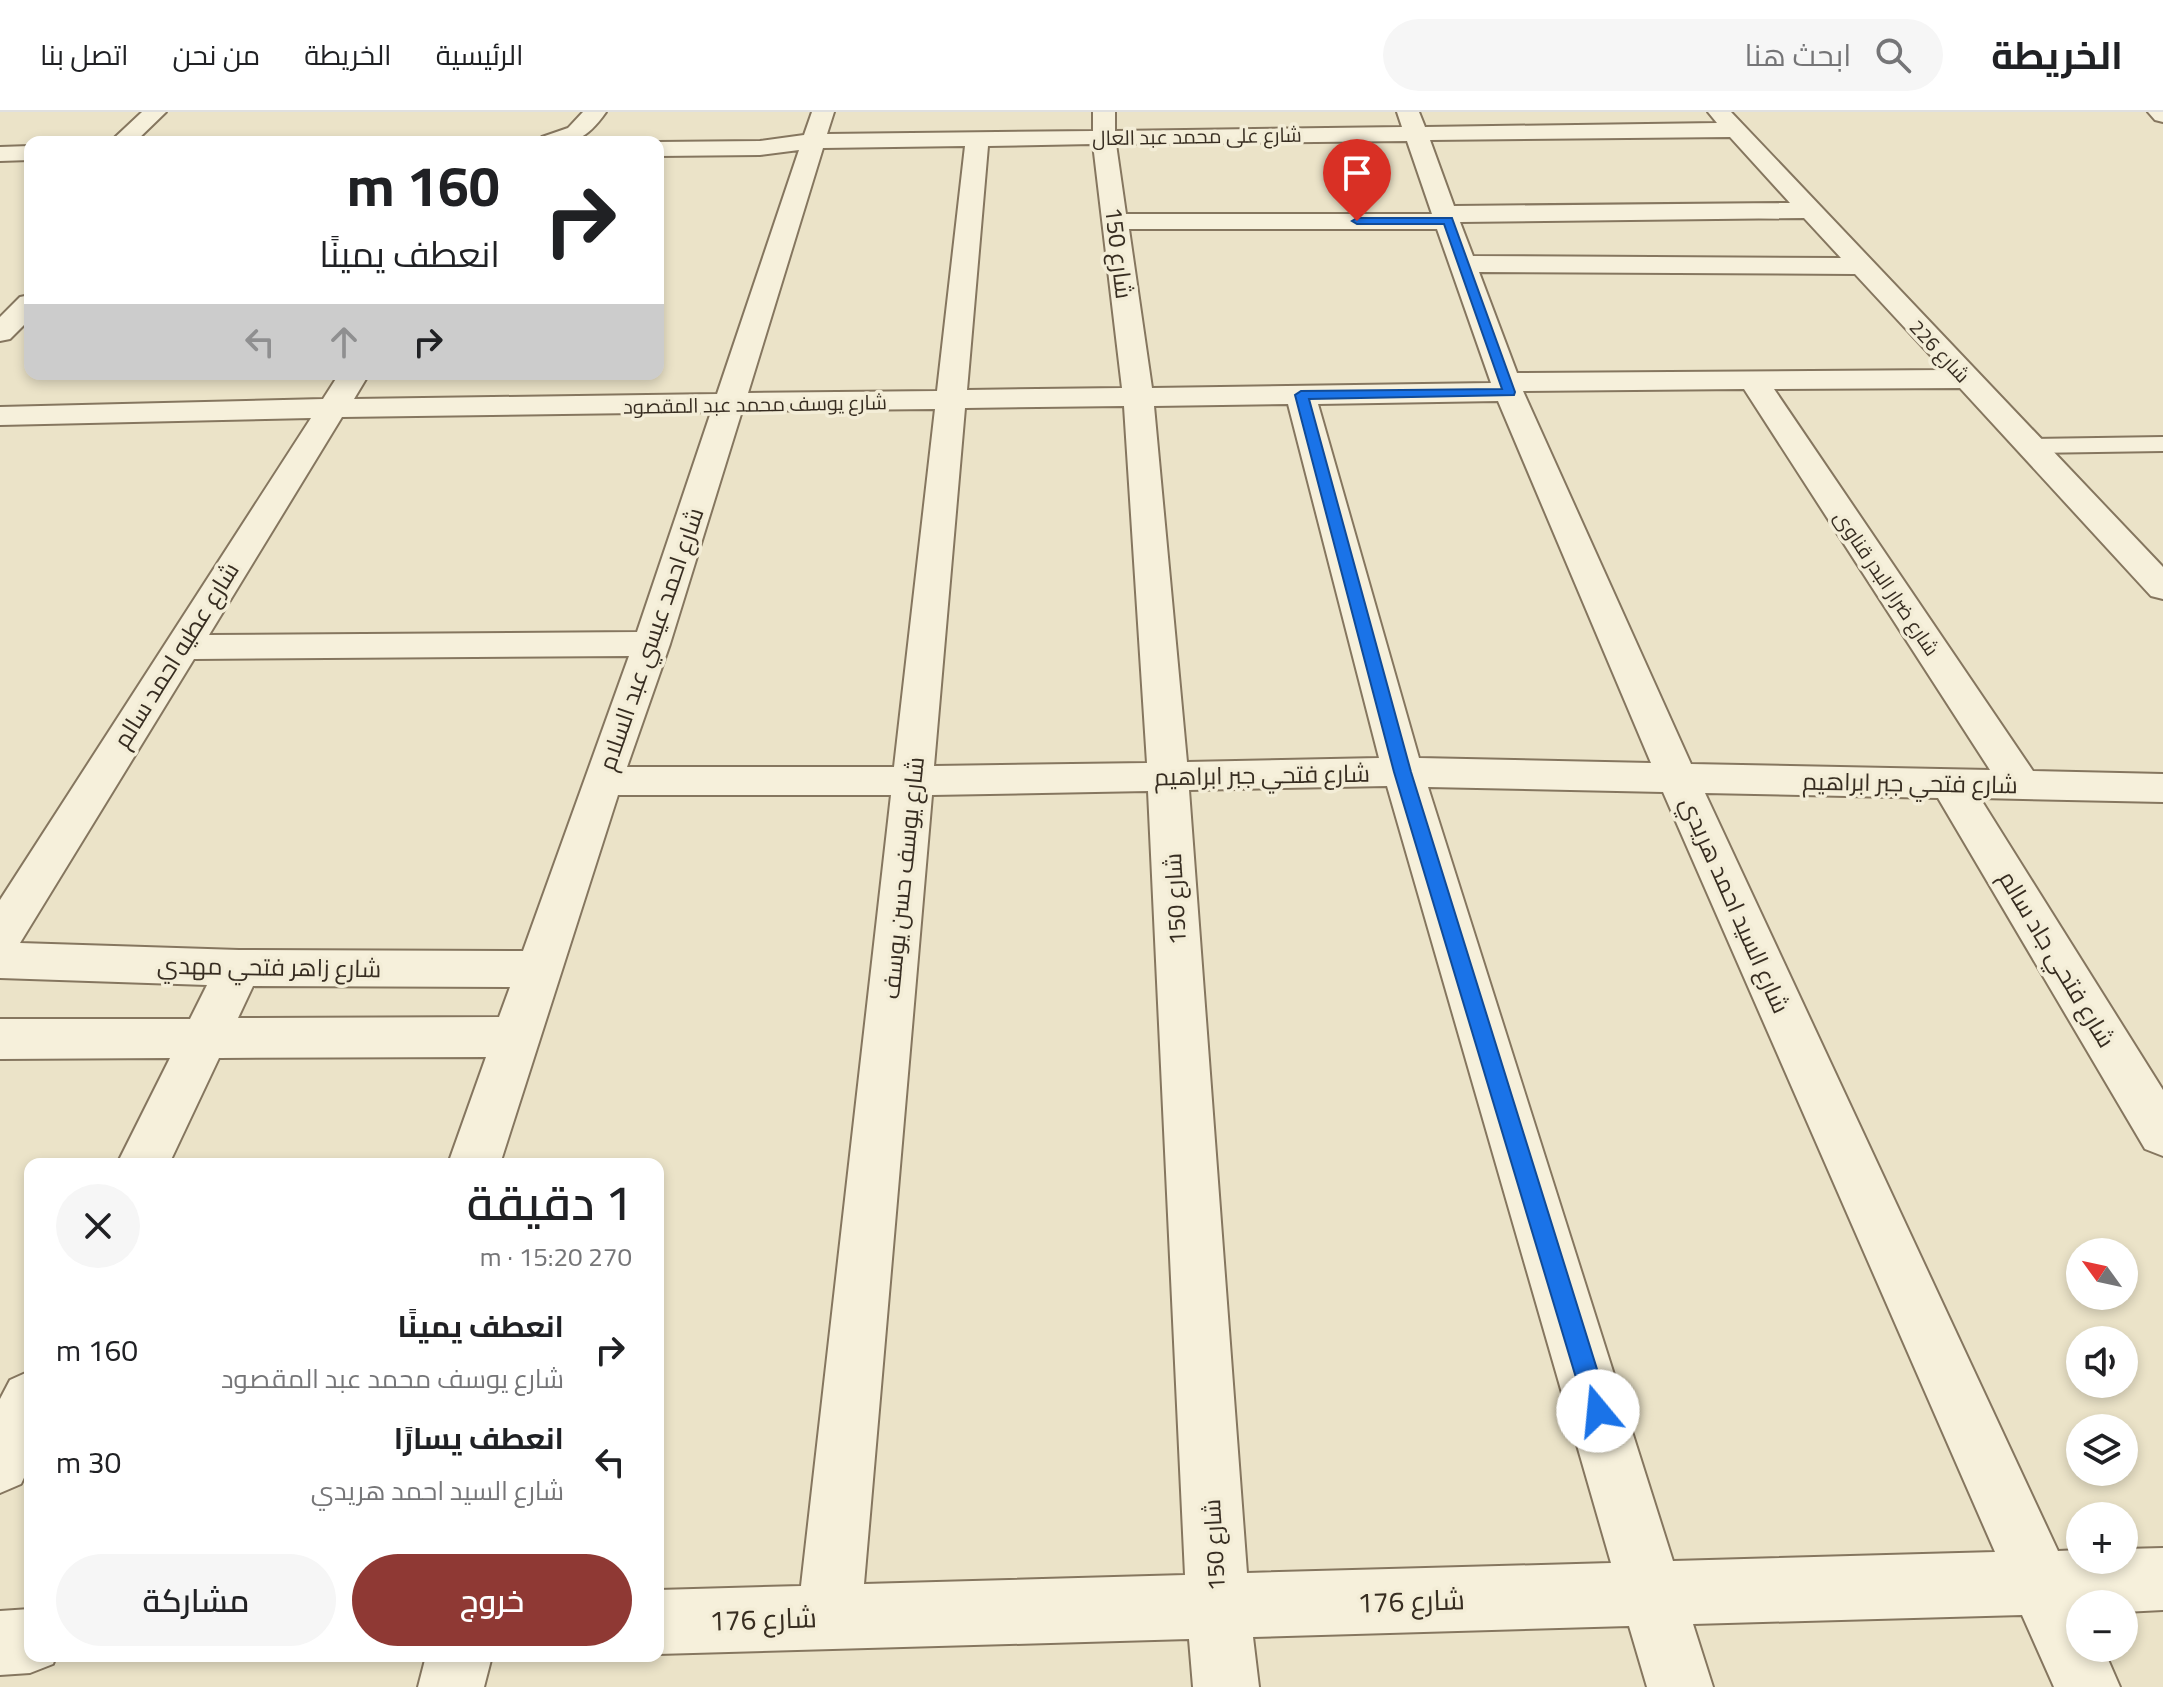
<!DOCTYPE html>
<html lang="ar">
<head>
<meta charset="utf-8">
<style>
  body { margin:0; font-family:Georgia,Cairo,serif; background:#f6f6f6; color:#202124; direction:rtl; height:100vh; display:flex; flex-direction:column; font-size:30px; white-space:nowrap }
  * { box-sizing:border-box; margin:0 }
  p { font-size:26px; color:#757577 }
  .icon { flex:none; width:44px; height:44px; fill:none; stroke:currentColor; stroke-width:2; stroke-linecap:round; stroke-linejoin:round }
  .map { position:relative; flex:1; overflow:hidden; direction:ltr }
  .drawer { position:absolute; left:24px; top:1046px; width:640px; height:504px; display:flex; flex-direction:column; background:#fff; border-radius:16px; box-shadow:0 4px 12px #0003; direction:rtl }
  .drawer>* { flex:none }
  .banner { position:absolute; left:24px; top:24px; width:640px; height:244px; border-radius:16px; box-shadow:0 4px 12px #0003; direction:rtl; background:#fff; color:#202124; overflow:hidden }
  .needle { width:52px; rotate:303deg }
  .buttons { position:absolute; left:2066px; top:1126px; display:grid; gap:16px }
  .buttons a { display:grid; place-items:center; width:72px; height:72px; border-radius:50%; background:#fff; box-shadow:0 4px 12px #0003; font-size:40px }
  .pin { position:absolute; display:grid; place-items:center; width:68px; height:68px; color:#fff; margin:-82px -34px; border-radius:50% 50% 50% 0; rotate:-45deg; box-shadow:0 0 8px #0007 }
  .pin .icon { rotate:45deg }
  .me { position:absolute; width:88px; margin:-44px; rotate:343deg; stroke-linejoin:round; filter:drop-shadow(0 0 6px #0008) }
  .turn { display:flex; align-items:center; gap:28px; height:168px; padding:0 32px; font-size:36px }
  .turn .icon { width:104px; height:104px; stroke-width:2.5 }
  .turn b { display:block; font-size:56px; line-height:68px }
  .lanes { display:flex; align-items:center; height:76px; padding:0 32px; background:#0003; justify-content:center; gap:40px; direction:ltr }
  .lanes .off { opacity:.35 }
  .round { display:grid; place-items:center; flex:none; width:84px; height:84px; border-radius:42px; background:#f6f6f6 }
  .head { display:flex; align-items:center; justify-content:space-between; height:136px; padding:0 32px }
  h1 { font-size:48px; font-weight:600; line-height:60px }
  .button { display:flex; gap:16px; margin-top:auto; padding:16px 32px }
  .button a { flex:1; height:92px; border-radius:48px; background:#8f3934; color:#fff; font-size:32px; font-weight:600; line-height:92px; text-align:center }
  .button a+a { background:#f6f6f6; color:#202124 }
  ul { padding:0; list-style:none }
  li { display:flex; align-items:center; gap:24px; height:112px; padding:0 32px }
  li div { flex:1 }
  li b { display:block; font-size:30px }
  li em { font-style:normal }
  header { display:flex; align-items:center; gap:48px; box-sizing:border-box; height:112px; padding:0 40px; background:#fff; border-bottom:2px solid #e0e0e0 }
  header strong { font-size:38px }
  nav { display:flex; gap:44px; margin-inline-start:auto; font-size:28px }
  .search { width:560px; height:72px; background:#f6f6f6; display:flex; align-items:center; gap:20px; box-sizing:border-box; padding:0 28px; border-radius:44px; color:#757577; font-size:30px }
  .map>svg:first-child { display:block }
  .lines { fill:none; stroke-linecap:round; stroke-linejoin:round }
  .lane-casing { stroke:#85765f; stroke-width:4 }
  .street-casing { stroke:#85765f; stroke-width:4 }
  .lane { fill:#f6f0db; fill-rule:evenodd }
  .street { fill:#f6f0db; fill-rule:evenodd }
  .route { fill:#1a73e8; stroke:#114b97; stroke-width:2 }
  .labels { text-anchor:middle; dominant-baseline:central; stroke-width:7; stroke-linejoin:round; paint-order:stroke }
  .far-street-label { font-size:20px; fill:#372d21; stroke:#f3edd7 }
  .street-label { font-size:24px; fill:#372d21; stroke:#f3edd7 }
  .near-street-label { font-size:28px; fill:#372d21; stroke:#f3edd7 }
</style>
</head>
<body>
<header>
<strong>الخريطة</strong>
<div class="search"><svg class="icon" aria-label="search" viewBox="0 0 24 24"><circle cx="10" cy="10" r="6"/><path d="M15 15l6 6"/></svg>ابحث هنا</div>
<nav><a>الرئيسية</a><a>الخريطة</a><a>من نحن</a><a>اتصل بنا</a></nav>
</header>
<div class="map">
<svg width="2163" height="1575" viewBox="0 0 2163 1575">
  <rect width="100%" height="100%" fill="#ebe3c8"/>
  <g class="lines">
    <g class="lane-casing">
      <path id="lane" d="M2163 325V339L2030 341 2021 339 2018 334 2021 329 2030 327Z"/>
    </g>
    <g class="street-casing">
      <path id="street" d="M142 0H166L135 30H110Z
        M583 0H606C584 31 574 30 539 30L542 25 568 16Z
        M812 0H834L827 22 1093 19V0H1115V19L1402 15 1397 0H1419L1425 15 1717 11 1708 0H1731L2163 455V487L2151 484 1960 276 1774 277 2033 659 2163 662V690L1980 686 2163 978V1044L2145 1037 1938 686 1705 681 2058 1439 2080 1438V1448H2124V1437L2163 1436V1498L2124 1500V1492H2080V1536H2103L2120 1575H2054L2022 1503 1693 1512 1713 1575H1647L1629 1514 1253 1525 1259 1575H1193L1189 1527 658 1542V1478L801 1474 891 683H618L500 1052H448L486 945 219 946 169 1052H117L170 946 0 947V907H190L207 873 0 866V788L311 306 0 313V295L323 287 339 262H369L354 287 717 282 799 38 760 43 658 44V30L760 29 804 23ZM1730 25 1790 91 1454 94 1430 28ZM1407 29 1432 102H1126L1116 32ZM1093 32 1122 276 967 278 988 34ZM965 34 937 279 748 281 823 36ZM1804 106 1841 146 1473 144 1460 110ZM1129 117H1437L1491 271 1152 276ZM1479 160 1855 162 1944 258 1517 261ZM1744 277 1990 658 1691 652 1523 279ZM1498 289 1651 651 1419 646 1318 292ZM1288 292 1379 646 1187 650 1154 294ZM1124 294 1147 651 934 654 965 296ZM935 297 894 655H627L670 532 742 299ZM711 300 637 520 209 523 342 305ZM629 544 523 839 239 838 20 831 194 547ZM1387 674 1611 1451 1247 1461 1189 678ZM1428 675 1663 680 1995 1440 1673 1449ZM1148 679 1185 1463 864 1472 932 683ZM253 874 510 875 499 905 238 906Z
        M2148 0H2163V10L2155 8Z
        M30 34V48L0 49V35Z
        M30 183V207L10 227 0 229V205L20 185Z
        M30 1259V1353L21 1372 0 1381V1287L10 1268Z
        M30 1497V1544H56L53 1552 30 1561 0 1563V1499Z
        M426 1544H492L484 1575H418Z"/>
    </g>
    <use href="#lane" class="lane"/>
    <use href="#street" class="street"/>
  </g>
  <path class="route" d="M1452 106 1515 280 1514 283 1309 287 1411 660 1610 1299 1606 1308 1598 1311 1589 1308 1586 1299 1394 660 1295 283 1301 279 1502 277 1444 112H1357L1352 109 1357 106Z"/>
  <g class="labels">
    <g class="far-street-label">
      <text transform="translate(1197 24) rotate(-1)">شارع على محمد عبد العال</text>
      <text transform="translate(1940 239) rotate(47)">شارع 226</text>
      <text transform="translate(755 292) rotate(-1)">شارع يوسف محمد عبد المقصود</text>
      <text transform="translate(1887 471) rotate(56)">شارع ضرار البدر قناوى</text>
    </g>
    <g class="street-label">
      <text transform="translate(1119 141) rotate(83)">شارع 150</text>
      <text transform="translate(651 527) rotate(-71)">شارع احمد عيسي عبد السلام</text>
      <text transform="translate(176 543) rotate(-58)">شارع عطيه احمد سالم</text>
      <text transform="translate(1262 663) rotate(-1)">شارع فتحي جبر ابراهيم</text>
      <text transform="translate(1910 671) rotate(1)">شارع فتحي جبر ابراهيم</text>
      <text transform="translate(903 766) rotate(-84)">شارع يوسف حسن يوسف</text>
      <text transform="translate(1175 787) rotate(-93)">شارع 150</text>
      <text transform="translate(1735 793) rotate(66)">شارع السيد احمد هريدي</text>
      <text transform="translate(2057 847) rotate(59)">شارع فتحي جاد سالم</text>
      <text transform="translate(269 855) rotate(1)">شارع زاهر فتحي مهدي</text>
      <text transform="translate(1214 1433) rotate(-93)">شارع 150</text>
    </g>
    <g class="near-street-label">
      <text transform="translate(1411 1489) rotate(-2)">شارع 176</text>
      <text transform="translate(763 1507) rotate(-2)">شارع 176</text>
    </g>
  </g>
</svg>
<div class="buttons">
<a><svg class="needle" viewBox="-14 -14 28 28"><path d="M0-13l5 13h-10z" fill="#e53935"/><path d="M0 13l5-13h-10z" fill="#757577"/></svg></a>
<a><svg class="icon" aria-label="sound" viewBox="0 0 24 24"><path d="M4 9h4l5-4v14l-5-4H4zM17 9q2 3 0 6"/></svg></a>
<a><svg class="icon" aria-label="layers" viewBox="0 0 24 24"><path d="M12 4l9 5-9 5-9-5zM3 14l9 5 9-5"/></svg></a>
<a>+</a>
<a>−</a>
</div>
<div class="pin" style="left:1357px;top:109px;background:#d93025"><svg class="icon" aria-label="arrive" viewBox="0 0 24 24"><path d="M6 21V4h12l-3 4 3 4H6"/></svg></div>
<svg class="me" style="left:1598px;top:1299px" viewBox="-20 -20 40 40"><circle r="19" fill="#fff"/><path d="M0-13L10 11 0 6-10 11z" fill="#1a73e8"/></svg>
<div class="banner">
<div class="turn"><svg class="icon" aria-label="right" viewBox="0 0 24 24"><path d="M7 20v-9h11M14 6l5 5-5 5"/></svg><div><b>160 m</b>انعطف يمينًا</div></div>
<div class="lanes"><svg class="icon off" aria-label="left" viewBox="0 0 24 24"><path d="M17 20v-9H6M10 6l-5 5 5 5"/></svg><svg class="icon off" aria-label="ahead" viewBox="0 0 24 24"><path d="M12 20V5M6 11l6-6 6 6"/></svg><svg class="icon" aria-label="right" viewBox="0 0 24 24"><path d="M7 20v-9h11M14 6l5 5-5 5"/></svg></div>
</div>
<section class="drawer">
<div class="head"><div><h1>1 دقيقة</h1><p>270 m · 15:20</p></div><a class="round"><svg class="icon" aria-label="close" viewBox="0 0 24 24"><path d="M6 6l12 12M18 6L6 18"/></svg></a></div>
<ul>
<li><svg class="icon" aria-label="right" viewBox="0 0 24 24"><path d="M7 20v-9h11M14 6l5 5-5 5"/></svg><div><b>انعطف يمينًا</b><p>شارع يوسف محمد عبد المقصود</p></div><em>160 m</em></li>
<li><svg class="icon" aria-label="left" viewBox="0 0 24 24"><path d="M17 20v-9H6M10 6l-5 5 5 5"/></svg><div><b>انعطف يسارًا</b><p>شارع السيد احمد هريدي</p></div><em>30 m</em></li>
</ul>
<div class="button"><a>خروج</a><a>مشاركة</a></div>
</section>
</div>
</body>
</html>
